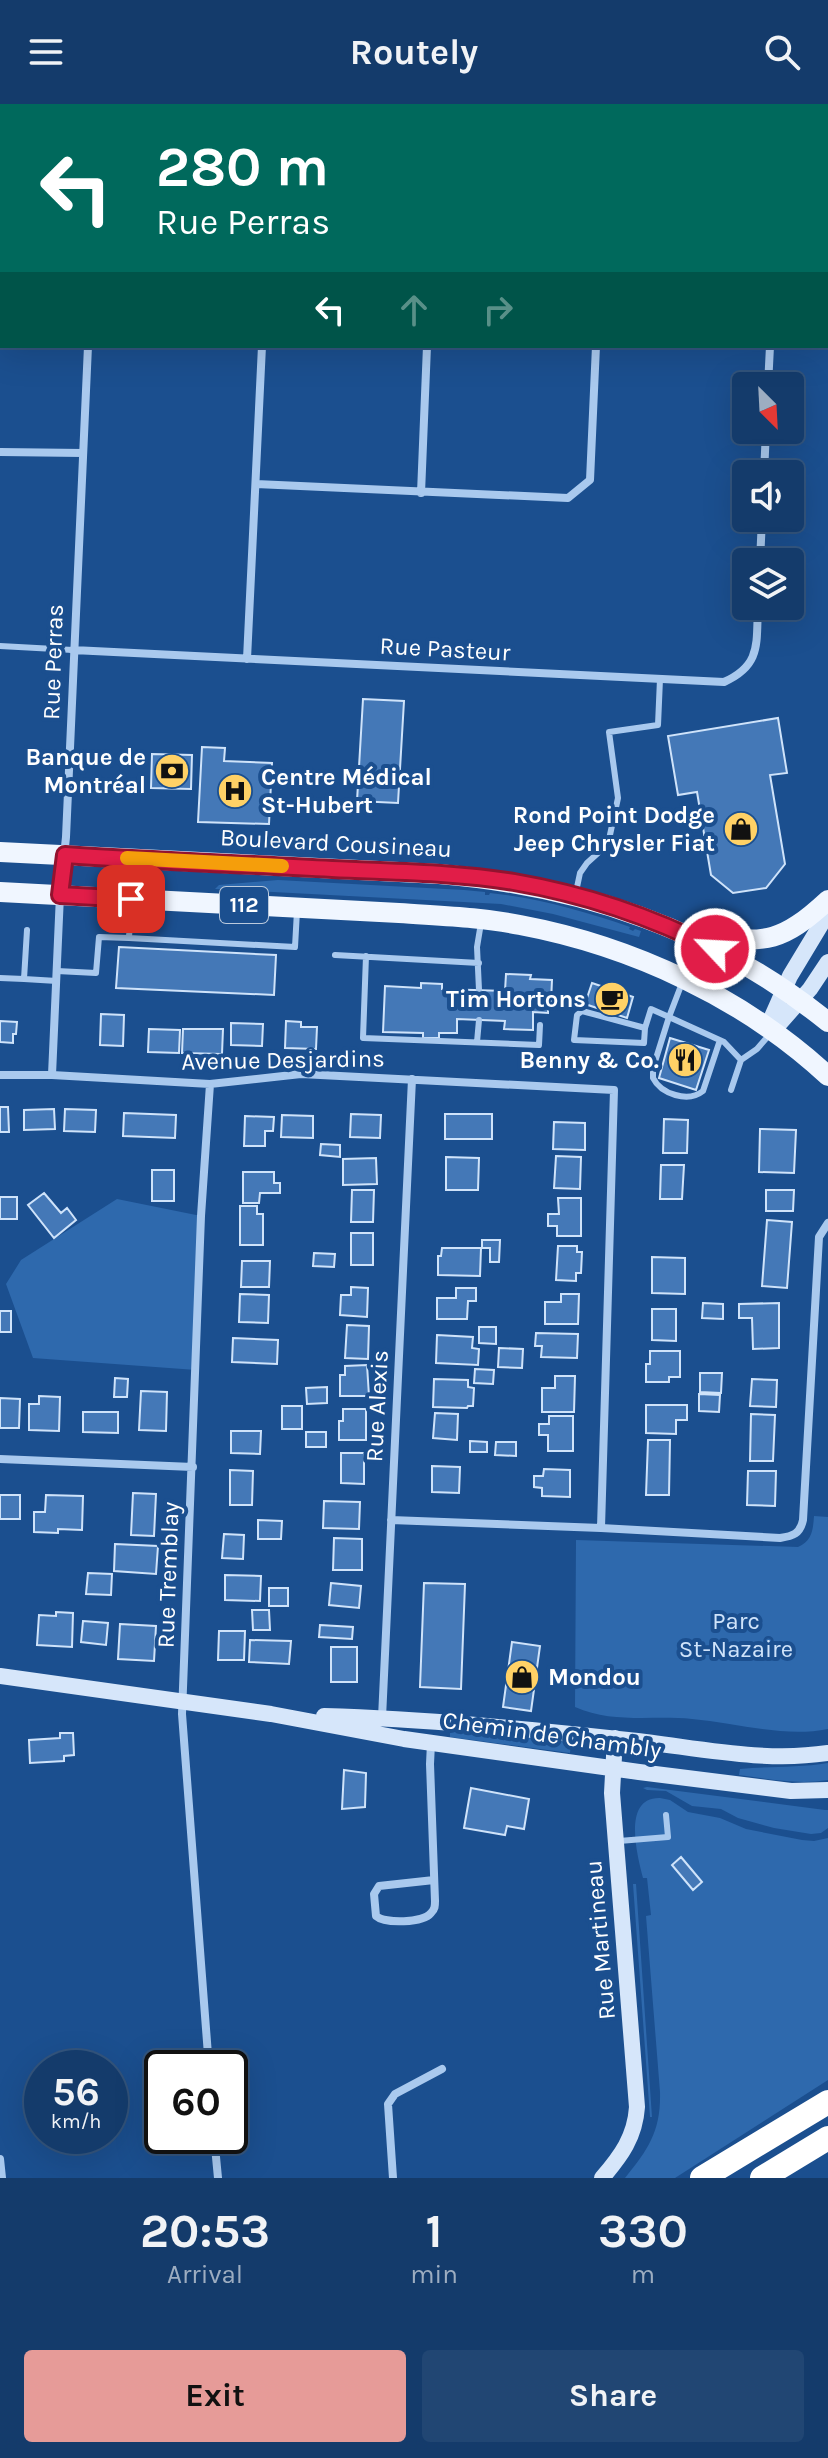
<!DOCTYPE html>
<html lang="en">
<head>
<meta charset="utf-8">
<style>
  body { margin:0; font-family:Karla,sans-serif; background:#214673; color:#f1f3f6; height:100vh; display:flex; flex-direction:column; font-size:30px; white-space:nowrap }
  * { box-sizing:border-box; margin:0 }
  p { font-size:26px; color:#9dadc1 }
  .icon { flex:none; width:44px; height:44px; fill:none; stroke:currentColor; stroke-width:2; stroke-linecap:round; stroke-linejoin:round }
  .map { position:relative; height:2074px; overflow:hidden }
  .panel { display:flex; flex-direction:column; background:#143b6b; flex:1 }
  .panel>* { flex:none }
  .hud { position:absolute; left:0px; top:0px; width:828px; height:244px; box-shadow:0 8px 32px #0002,0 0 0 2px #33557e; background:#00695c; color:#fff; overflow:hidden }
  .needle { width:52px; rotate:156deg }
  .tools { position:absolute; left:732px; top:268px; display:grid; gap:16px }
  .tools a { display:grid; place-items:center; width:72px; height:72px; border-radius:8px; background:#143b6b; box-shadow:0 8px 32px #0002,0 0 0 2px #33557e; font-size:40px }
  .speed { position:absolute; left:24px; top:1946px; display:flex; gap:16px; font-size:40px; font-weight:700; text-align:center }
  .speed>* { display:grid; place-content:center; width:104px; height:104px; border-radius:50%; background:#143b6b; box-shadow:0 8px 32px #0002,0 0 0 2px #33557e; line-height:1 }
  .speed small { font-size:20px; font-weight:400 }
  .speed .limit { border:4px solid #111; border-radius:12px; background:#fff; color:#111 }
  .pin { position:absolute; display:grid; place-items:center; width:68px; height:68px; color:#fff; margin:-34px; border-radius:16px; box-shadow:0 4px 12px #0006 }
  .me { position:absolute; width:88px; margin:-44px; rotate:295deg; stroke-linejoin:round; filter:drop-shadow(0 0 6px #0008) }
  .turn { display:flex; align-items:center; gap:28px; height:168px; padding:0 24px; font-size:36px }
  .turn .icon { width:104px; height:104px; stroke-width:2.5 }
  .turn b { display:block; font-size:56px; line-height:68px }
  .lanes { display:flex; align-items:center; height:76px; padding:0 24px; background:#0003; justify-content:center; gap:40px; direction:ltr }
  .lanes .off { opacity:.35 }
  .eta { display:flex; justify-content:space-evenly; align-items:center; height:136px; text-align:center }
  .eta b { font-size:48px; font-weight:700; line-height:56px }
  .action { display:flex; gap:16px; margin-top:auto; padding:16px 24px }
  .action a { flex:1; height:92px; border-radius:8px; background:#e69b98; color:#111; font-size:32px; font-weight:700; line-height:92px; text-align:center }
  .action a+a { background:#214673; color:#f1f3f6 }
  header { display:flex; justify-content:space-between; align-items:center; height:104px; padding:0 24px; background:#143b6b; font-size:36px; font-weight:700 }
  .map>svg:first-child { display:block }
  .green { fill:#2e69ad }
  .building { fill:#4478b7; stroke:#cfe3fa; stroke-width:2 }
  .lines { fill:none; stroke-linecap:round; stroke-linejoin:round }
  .lane { stroke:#a9c9ee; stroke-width:6 }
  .street { stroke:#a9c9ee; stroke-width:8 }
  .secondary { stroke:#d6e6fa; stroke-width:16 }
  .primary { stroke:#f0f6ff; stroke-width:20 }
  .highway { stroke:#fff; stroke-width:24 }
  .route-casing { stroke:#92132f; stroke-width:20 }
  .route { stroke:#e11d48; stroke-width:14 }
  .slow { stroke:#f59e0b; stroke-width:14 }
  .labels { text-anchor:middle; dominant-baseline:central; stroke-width:8; stroke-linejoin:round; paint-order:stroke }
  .shield { fill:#1b4f8f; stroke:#bbcadd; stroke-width:2 }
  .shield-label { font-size:22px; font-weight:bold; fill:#fff }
  .street-label { font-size:24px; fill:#fff; stroke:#1b4f8f }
  .poi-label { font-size:24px; font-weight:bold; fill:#fff; stroke:#1b4f8f; text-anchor:end }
  .park-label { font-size:24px; fill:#cfe3fa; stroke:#1b4f8f }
</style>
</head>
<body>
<header><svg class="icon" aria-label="menu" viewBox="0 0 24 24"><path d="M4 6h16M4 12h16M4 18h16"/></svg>Routely<svg class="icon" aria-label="search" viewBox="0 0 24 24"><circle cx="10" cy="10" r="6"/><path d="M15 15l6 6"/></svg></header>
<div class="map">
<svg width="828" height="2074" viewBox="0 0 828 2074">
  <rect width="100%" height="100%" fill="#1b4f8f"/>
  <path class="green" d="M278 776 464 786 485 788V791H489L490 789C538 794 584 807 630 823L629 825 633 827 635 825 641 827 639 833 553 810 501 800 215 785 219 781Z
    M117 1095 201 1112 196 1266 33 1254 6 1180 21 1156Z
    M814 1412 828 1413V1625C784 1634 737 1619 692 1615 653 1611 613 1620 575 1603L576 1436 798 1443C812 1437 813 1426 814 1412Z
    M450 1626 571 1638 570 1649 450 1633Z
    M828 1659V1676C798 1681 769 1675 739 1671L740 1665C770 1662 798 1664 828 1659Z
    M647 1683 825 1706H828V1724L821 1729 811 1730 774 1724 738 1714 721 1705 692 1702 666 1687 647 1686 643 1684Z
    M660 1694 670 1696 688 1708 720 1714 746 1725 802 1736 814 1737 828 1734V1976L675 2074H625C649 2045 661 2026 660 1988L646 1812 651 1811 647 1774H643C637 1751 622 1693 660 1694Z
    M633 1780H636L652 2013H650Z"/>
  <path class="building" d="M363 595 404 597 398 699 357 697Z
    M778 614 787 669 770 671 785 760 766 784 733 789 711 771 697 688 678 691 668 632Z
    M202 643 225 644 224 657 272 659 269 720 198 718Z
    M152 650 192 651 191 685 151 684Z
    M119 843 276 851 274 891 116 884Z
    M506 870 531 871 530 875 552 876 551 898 548 897V909L533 908V926L504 925 505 917 457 915V929H439V934H423V929L383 928 385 882 421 884V879L442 880V885L505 887Z
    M592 879 633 893 627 914 585 900Z
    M101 910 124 911 123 942 100 941Z
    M0 917 17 918 16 930H13V939L0 938Z
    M286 917 301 918V923H317L316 945 285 944Z
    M231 919 263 920 262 942 231 941Z
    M149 925 180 926 179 949 148 948Z
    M183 925H223L222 950 182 949Z
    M670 934 709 946 696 986 659 974Z
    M0 1003H8L9 1028H0Z
    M54 1005 55 1025 24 1026V1006Z
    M65 1005 96 1006 95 1028 64 1027Z
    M124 1009 176 1011 175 1034 123 1032Z
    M351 1010 381 1011 380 1034 350 1033Z
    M445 1010H492V1035H445Z
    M282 1011 313 1012V1034L281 1033Z
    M245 1012 274 1013 273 1027H265V1042H244Z
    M664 1015 688 1016 687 1049H663Z
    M554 1018 585 1019V1046L553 1045Z
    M760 1025 796 1026 794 1069 759 1068Z
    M321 1040 340 1041V1053L320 1051Z
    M556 1052 581 1053 580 1085 554 1084Z
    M446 1053 479 1054 478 1086H446Z
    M376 1054 377 1080 343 1081V1055Z
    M661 1061H684L682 1095H660Z
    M152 1066H174V1097H152Z
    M243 1068H274V1079H280V1089H260L259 1099H243Z
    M352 1086H374L373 1118H351Z
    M766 1086H794L793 1107H766Z
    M44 1089 61 1109 67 1104 76 1116 54 1134 28 1101Z
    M0 1093H17V1115H0Z
    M558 1094H581V1132H557V1122H548V1110H559Z
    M240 1102H257V1110H263V1141H240Z
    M767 1116 792 1118 787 1184 762 1182Z
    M351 1129H373V1161H351Z
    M482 1136H500L499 1158H490V1144H482Z
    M558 1142H577V1148H582L581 1169H576V1177L556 1176Z
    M442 1144H481L480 1172 438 1171V1152H441Z
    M314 1149 335 1150 334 1163 313 1162Z
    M652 1153 685 1154V1190L652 1189Z
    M242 1157H270L269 1183H241Z
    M351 1183 368 1184 367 1213 340 1211 341 1191H351Z
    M456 1184H476V1197H468L467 1215H437V1194H456Z
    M240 1190 269 1191 268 1219 239 1218Z
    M561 1190H579L578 1220H545V1198H561Z
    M703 1199 723 1200V1215L702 1214Z
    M779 1199V1244L753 1245 752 1214H739V1200Z
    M652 1205H676V1237L652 1236Z
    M0 1207H11V1228H0Z
    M347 1221 369 1222 368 1255 345 1254Z
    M479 1223H496V1240L479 1239Z
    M536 1229 578 1230 577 1254 541 1253 542 1242H535Z
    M437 1231 473 1233 472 1244 479 1245 478 1261 436 1259Z
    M233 1234 278 1236 277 1260 232 1258Z
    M499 1244 523 1245 522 1264 498 1263Z
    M650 1247H680V1273H669V1278H646V1260H650Z
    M367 1261 369 1292H340V1271H345V1262Z
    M475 1265 494 1266 493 1280 474 1279Z
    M700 1269H722L721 1289 700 1288Z
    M555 1272H575L574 1308H542V1284H555Z
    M115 1274 128 1275 127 1293H114Z
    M434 1275 468 1276V1283L474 1284 473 1302H468L467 1304 433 1303Z
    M752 1275 777 1276 776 1303 750 1302Z
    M327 1283V1299L307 1300 306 1284Z
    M141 1287 167 1288 166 1327 139 1326Z
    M699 1290 720 1291 719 1308 699 1307Z
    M39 1292 60 1293 59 1327 29 1326V1300H39Z
    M0 1294 20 1295 19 1324H0Z
    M646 1301H687V1316H676V1330L646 1329Z
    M282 1302H302V1325H282Z
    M343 1305H366V1336H339V1317H343Z
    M83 1308H118V1329L83 1328Z
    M435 1309 458 1310 457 1336 433 1334Z
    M751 1310 775 1311 773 1357H750Z
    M549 1312H573V1347H548V1331H539V1320H549Z
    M231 1327H261L260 1350 231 1349Z
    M306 1328H326V1343H306Z
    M648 1336H670L669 1391H646Z
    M470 1337 487 1338V1348H470Z
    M496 1338H516V1352L495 1351Z
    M341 1349H364V1380L341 1379Z
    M432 1362 460 1363 459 1389 432 1388Z
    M544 1365 570 1366V1393L542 1392V1384L534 1383V1372H543Z
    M230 1366 253 1367 252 1401H230Z
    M748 1367H776L775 1402 747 1401Z
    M133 1389 156 1390 154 1432 131 1431Z
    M0 1391H20V1415H0Z
    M46 1391 83 1392 82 1426 58 1425V1429L34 1428V1408H45Z
    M324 1397 360 1398 359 1425 323 1424Z
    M258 1416 282 1417 281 1435H258Z
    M224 1430 244 1431 243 1455 222 1454Z
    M334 1434 362 1435V1466H333Z
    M115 1440 158 1442 156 1470 114 1467Z
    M88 1469 112 1470 111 1491 86 1490Z
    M225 1471 261 1472 260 1497 225 1496Z
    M331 1479 361 1482 359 1504 329 1501Z
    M424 1479 465 1480 461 1585 420 1583Z
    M269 1484H288V1502H269Z
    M252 1506H269L270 1526H253Z
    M56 1508 73 1509 72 1543 37 1541 39 1511 56 1512Z
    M83 1517 108 1519 106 1541 81 1538Z
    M120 1520 156 1522 154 1557 118 1555Z
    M320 1521 353 1523 352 1535 319 1533Z
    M219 1527H245L244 1556H218Z
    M250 1536 291 1537 289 1560 249 1558Z
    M512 1538 540 1542 531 1607 503 1603Z
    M331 1543H357V1578H331Z
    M60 1629H73L74 1651 64 1652V1657L30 1659 29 1636 60 1634Z
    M344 1666 366 1669 365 1703 342 1705Z
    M471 1684 529 1695 524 1725 507 1722 505 1731 464 1724Z
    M681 1753 702 1778 693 1786 672 1761Z"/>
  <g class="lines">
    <path class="lane" d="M0 542 73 546
      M576 788 580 769 587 759 608 740 618 694 609 628 658 621 660 575
      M131 800 129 834 295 843 297 807
      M27 826 24 875 57 877
      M335 851 479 859
      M366 852 363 934 539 941 540 921
      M57 867 96 869 99 833 129 834
      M0 874 24 875
      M682 879 669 913 724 938 741 956
      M479 886 477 843 481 819
      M645 924 582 907 577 911 574 936 644 939 645 924 651 905 669 913 653 964V974C661 990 688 999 703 987L720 936
      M477 938 479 916
      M731 986 741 956 757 945 770 930
      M619 1737 668 1733 666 1711"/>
    <path class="street" d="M99 2V0
      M273 2V0
      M437 2V0
      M607 2 608 0
      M782 2V0
      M768 282 770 242
      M0 348 83 349
      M764 370 766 326
      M256 380 568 394 590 376 596 242
      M421 389 427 242
      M760 458 762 414
      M73 546 724 578C762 561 756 539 758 502
      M247 555 262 242
      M0 971H52L210 980 301 970 614 986 601 1424
      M52 971 60 791 66 733 88 242
      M0 1355 193 1363
      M391 1416 601 1424 780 1434C793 1432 800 1430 803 1416L819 1133 828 1119
      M382 1614 412 975
      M431 1639 430 1660 435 1797C435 1802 435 1805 431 1809 423 1819 385 1820 376 1812L374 1790 379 1782 434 1776
      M209 1964 182 1610 201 1112 210 980
      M214 2032 218 2074
      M0 2055 2 2074
      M393 2074 388 2000 395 1990 442 1965"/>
    <path class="secondary" d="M767 924 790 872 828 809
      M773 927 810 885 828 858
      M0 1572 271 1610 404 1635 639 1668 791 1687 828 1686
      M324 1612C426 1615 527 1625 628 1636 695 1643 761 1659 828 1649
      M602 2074C621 2052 635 2033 637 2003L612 1689 615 1634"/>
    <path class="primary" d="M0 748 439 770C583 782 714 826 828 918
      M0 788 399 809C440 812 480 813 520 821 632 842 744 894 828 972
      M697 832C763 837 776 844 828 796"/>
    <path class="highway" d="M702 2074 828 1998
      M762 2074 828 2034"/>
  </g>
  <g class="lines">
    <g class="route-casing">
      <path id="route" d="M131 795 60 791 65 751C154 757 243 760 332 765 392 768 454 768 514 778 584 790 652 813 715 845"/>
    </g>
    <use href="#route" class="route"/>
    <path class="slow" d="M127 754 282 762"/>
  </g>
  <defs>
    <g id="bank-disc" transform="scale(1.8)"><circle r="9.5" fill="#ffd166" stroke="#1b4f8f"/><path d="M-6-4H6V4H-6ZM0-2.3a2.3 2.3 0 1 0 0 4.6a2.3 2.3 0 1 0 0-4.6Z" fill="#111"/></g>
    <g id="hospital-disc" transform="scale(1.8)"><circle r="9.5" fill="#ffd166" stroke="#1b4f8f"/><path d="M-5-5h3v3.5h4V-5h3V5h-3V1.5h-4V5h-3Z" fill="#111"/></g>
    <g id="shop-disc" transform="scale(1.8)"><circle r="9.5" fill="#ffd166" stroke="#1b4f8f"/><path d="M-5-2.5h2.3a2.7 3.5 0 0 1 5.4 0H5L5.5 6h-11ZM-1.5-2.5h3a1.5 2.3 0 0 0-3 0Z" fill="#111"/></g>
    <g id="cafe-disc" transform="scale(1.8)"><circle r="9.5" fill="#ffd166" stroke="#1b4f8f"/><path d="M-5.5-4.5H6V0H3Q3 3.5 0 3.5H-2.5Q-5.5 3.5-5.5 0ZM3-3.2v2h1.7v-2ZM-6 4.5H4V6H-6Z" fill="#111"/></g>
    <g id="restaurant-disc" transform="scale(1.8)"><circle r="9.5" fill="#ffd166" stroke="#1b4f8f"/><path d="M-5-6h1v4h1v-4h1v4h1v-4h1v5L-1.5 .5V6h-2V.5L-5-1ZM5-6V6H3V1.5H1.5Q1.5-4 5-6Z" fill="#111"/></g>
  </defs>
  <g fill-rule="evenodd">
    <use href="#bank-disc" x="172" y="667"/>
    <use href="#hospital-disc" x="235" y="687"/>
    <use href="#shop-disc" x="741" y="725"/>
    <use href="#cafe-disc" x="612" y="895"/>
    <use href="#restaurant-disc" x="685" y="956"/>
    <use href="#shop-disc" x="522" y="1573"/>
  </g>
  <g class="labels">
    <rect class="shield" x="220" y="783" width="48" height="36" rx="6"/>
    <g class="shield-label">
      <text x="244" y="801">112</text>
    </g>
    <g class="street-label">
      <text transform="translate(445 545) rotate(3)">Rue Pasteur</text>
      <text transform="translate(53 558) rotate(-88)">Rue Perras</text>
      <text transform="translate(336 739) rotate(3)">Boulevard Cousineau</text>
      <text transform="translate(283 956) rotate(-1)">Avenue Desjardins</text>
      <text transform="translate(377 1302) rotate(-87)">Rue Alexis</text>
      <text transform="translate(168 1471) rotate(-88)">Rue Tremblay</text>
      <text transform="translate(552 1631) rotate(8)">Chemin de Chambly</text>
      <text transform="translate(600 1836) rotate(-95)">Rue Martineau</text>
    </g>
    <g class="poi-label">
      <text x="146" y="653">Banque de<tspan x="146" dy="28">Montréal</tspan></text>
      <text x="261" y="673" text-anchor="start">Centre Médical<tspan x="261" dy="28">St-Hubert</tspan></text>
      <text x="715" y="711">Rond Point Dodge<tspan x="715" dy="28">Jeep Chrysler Fiat</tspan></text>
      <text x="586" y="895">Tim Hortons</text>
      <text x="659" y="956">Benny &amp; Co.</text>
      <text x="548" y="1573" text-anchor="start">Mondou</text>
    </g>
    <g class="park-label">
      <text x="736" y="1517">Parc<tspan x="736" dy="28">St-Nazaire</tspan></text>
    </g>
  </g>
</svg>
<div class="tools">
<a><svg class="needle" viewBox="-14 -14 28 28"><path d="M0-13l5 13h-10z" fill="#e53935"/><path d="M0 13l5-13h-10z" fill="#9dadc1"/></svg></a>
<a><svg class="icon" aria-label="sound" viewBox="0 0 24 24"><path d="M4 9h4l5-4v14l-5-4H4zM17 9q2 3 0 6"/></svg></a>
<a><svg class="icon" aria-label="layers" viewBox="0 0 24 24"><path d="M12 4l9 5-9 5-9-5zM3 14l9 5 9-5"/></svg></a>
</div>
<div class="speed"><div>56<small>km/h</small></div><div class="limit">60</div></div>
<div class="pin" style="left:131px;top:795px;background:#d93025"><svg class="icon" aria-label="arrive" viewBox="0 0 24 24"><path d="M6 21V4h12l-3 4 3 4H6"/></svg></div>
<svg class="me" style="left:715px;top:845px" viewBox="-20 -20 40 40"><circle r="17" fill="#e11d48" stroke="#fff" stroke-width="3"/><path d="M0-11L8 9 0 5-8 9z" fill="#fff"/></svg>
<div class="hud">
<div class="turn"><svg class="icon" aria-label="left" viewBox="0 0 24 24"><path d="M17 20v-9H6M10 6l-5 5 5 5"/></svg><div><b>280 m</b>Rue Perras</div></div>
<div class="lanes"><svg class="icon" aria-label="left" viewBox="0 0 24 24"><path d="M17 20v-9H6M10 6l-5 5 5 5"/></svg><svg class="icon off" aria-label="ahead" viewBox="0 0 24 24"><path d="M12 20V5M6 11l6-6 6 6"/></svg><svg class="icon off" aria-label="right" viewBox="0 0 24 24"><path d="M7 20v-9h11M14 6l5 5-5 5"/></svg></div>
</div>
</div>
<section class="panel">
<div class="eta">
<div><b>20:53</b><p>Arrival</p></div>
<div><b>1</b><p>min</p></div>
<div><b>330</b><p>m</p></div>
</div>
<div class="action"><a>Exit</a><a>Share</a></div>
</section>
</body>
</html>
